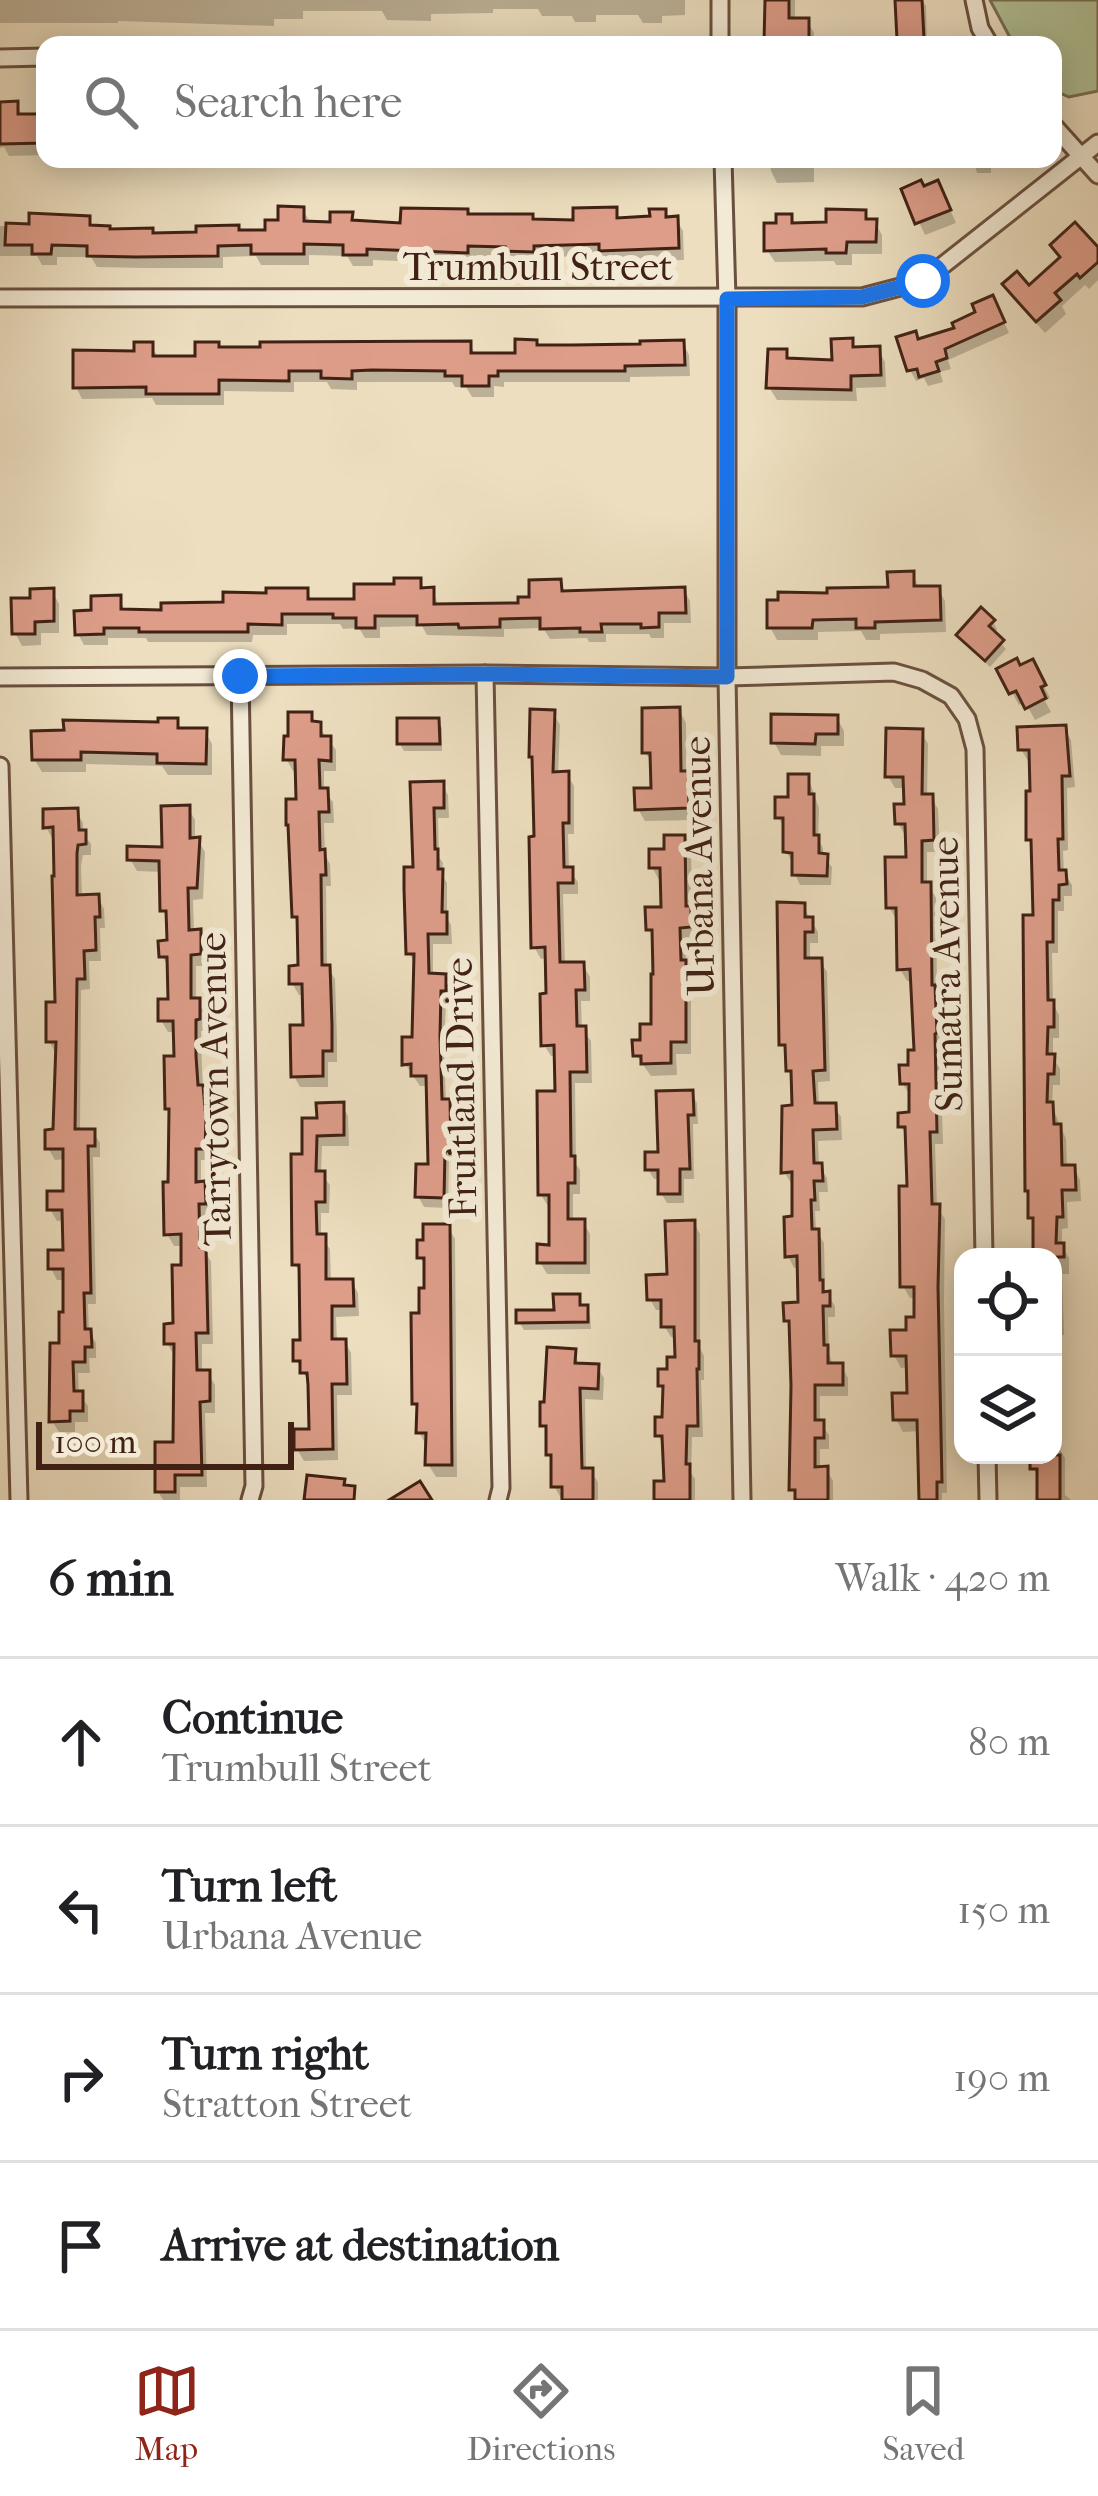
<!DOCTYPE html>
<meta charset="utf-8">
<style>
body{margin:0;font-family:"IM FELL French Canon",serif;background:#f2f2f2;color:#202124}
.controls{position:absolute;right:36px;bottom:36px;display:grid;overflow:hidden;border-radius:24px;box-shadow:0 6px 30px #0003}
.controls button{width:108px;height:108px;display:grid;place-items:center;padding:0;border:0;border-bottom:3px solid #e0e0e0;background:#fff;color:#202124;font:60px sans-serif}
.scale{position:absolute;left:36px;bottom:30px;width:258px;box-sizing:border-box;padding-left:12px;border:6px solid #402114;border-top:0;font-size:33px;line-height:42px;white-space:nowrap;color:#402114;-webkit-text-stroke:9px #f3ead5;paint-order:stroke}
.stop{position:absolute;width:36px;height:36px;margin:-27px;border:9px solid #1a73e8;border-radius:50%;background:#fff}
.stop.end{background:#1a73e8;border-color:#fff;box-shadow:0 3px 12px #0008}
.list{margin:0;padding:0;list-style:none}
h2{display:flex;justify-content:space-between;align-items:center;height:156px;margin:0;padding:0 48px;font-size:51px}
h2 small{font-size:39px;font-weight:400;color:#757577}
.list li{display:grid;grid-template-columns:78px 1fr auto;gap:36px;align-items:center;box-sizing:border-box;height:168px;padding:0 48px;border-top:3px solid #e0e0e0}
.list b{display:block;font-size:45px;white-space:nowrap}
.list p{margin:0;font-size:39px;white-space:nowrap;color:#757577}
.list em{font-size:39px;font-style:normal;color:#757577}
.icon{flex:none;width:66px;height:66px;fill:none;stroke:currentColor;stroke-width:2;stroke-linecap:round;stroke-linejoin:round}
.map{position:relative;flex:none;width:1098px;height:1500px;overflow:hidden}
.search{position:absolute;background:#fff;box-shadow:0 6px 30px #0003;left:36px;right:36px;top:36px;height:132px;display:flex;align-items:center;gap:30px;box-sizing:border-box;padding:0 42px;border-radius:24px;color:#757577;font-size:45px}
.sheet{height:828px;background:#fff}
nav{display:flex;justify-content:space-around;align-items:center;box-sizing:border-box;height:168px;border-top:3px solid #e0e0e0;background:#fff;font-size:33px;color:#757577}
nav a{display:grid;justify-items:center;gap:6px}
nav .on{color:#8f2418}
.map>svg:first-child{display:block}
</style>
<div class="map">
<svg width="1098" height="1500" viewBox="0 0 1098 1500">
<rect width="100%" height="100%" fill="#ecdebf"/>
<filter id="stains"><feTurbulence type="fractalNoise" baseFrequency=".00167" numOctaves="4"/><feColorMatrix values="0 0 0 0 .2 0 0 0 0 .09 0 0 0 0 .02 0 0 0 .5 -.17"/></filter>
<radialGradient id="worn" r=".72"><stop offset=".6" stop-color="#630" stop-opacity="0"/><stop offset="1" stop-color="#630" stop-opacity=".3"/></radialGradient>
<!-- green -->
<path fill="#b2c297" stroke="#797256" stroke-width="3" d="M990 0H1098V91L1069 97 1053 90V45H1014Z"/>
<!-- shadow -->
<g fill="#0003">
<path d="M0 0H685V15L662 16V23H643L638 15H596V22H575L572 16H542L538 9H493V13L431 14V21L387 20 382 11H303V19H274V26L118 21V23H0Z"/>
<path d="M768 0H795V21H807L814 33V45H767Z"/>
<path d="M898 0H922L926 6 927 45H903L900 39Z"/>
<path d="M16 104 23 117H45V155L9 156 4 147 0 148V105Z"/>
<path d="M770 159H814V182L777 183 771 171Z"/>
<path d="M973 159H991V173H977Z"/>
<path d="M923 189 944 196 956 223 925 235 904 190Z"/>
<path d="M303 210 310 222 333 225 351 215 356 224 403 226 469 217 576 223 615 210 621 220 653 219 664 212 669 220 676 219 683 231 684 260 609 262 605 256 539 257V263L514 262 512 258 474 257 473 264 373 260V266H353L347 256 309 255V265H261L256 256 223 257V268H144L97 267 91 257H57V265H42L37 256H0V226L32 227 88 219 94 228 154 236 268 233Z"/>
<path d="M864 212 870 222H875L882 235V254H852V265H836L834 261 775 262 767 250 790 217 795 226 829 225Z"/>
<path d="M1098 252V280L1089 289 1085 285 1062 306 1066 314 1045 333 1013 297 1006 285 1029 289Z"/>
<path d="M998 309 1009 333 948 360 951 369 940 372 943 382 928 386 924 378 916 381 910 370 919 342 958 330Z"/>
<path d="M851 341 856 350 878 349 885 362 886 387 856 388 857 401 777 400 769 387 785 352 791 361 835 363Z"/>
<path d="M683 343 689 355 690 376 630 377V382H504V387L494 386V397H472L466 387H455L452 382H357V390L331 389 327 382H294V392L224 391V405H156L152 398 82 399 76 387 151 345 159 359H198L220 350 470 344 476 356H518L538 348Z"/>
<path d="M912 574 920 589H938L945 601 946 632 880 634V640H866L861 631 818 632V640H777L770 627 891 590Z"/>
<path d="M420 581 425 591 433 590 439 607 521 606 560 582 566 594 684 590 690 601 691 623H664V638H651L649 634H606V642H589L587 638 550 639 543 628 504 629V637L427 635 422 626 380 627V638H365L359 628 343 629 340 624H287V635H253L252 642H148L146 638H108V645H84L78 634 94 613 119 598 126 612 164 613 307 591 313 602H357Z"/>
<path d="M52 591 59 604V633H41V645L22 646 15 633 33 601Z"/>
<path d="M993 622 997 629 993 634 1006 649 990 667 964 643 960 635Z"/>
<path d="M1032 663 1050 698 1045 701 1051 712 1035 720 1025 702 1019 705 1000 670 1019 669Z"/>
<path d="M679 710 686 723V773L694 787 695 820 645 821 638 809 654 791 653 765 645 752Z"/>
<path d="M553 713 560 725 558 775 567 774 574 786V834H568L569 870 578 882V894H563L565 965H583L590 977V1001H581L582 1029 591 1041 592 1083H575L576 1164 580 1170V1194H573V1222H583L590 1234V1274H547L540 1262 552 1248V1206H548L541 1195 558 1094V1056H551L544 1045 549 996 548 958 541 959 534 947 537 839Z"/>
<path d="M310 715 336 750V771H324V791L333 802 334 823H324L325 855 330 864 331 886H326L327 966 335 979 337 1038V1062H328V1087H300L294 1076 306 1028 305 995H299L292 983 301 968 300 926 295 916 298 771H293L286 759Z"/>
<path d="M837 718 844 731V746H821V756L781 755 774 742Z"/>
<path d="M176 721 182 731H205L212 744V775H168L162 766 86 764V772H42L34 759Z"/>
<path d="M437 721 442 728V751H404L400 744Z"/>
<path d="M1064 728 1071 740 1075 787 1067 788 1068 850 1063 851 1064 872 1072 885V896H1064V911H1058V953H1052L1053 1004 1059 1015V1038H1053V1057L1060 1069V1085H1053L1052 1106 1066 1139 1067 1168H1074L1080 1180 1081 1201 1067 1202 1068 1228 1062 1229V1246L1069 1258V1274H1062L1064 1335H1054V1427L1057 1433 1058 1446 1065 1458V1495L1071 1500H1040V1480L1033 1468 1032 1455H1053V1257H1036V1225L1031 1217 1035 848 1029 839 1033 794 1032 761H1028L1021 749Z"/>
<path d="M921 732 928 744 927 797H931L938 809 940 852H927V885L936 897 937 994 941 1000 943 1045H940L943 1144H935L937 1207 945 1219 944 1301 947 1493H942V1500H905H922L921 1431 903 1432 896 1419 910 1396 909 1367 901 1368 894 1355 917 1320V1298H910L903 1286 910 1189 908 1138 901 1126 912 1115 910 1096 903 1084 917 1053 914 981H907L900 969 899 919H896L889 907 909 860 908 835H905L898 823 907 806 906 788H895L888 776Z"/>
<path d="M808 777 819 808 818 839 823 848V857L832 867 831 885H800L795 874V862H792L786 851 784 827 778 817Z"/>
<path d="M442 784 448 795 449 818H438L439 857 443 863 442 875 447 883V918L451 925 452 944H433V976L445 977 451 988V1001H446L444 1049 446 1102 454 1112 455 1161H449L448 1208 424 1207 418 1196 431 1167 429 1086H420L405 1064 415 1040V964L409 953 416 870 413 785Z"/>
<path d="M188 808 195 820V841L198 840 205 852 203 899 193 900 194 932H199L206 944V966H196V1001L205 1013V1031H201L202 1070 203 1090 209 1100 211 1133V1160H201V1185L211 1197V1216H204L205 1251 211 1262 213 1344H202V1373H208L215 1385V1413H205L207 1487H180V1500H163L158 1491 176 1445 174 1355 167 1343 176 1326 184 1268V1246H174L167 1234 171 1185 172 1114 168 1108 177 1059 176 1032H168L161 1020 171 1002 169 968 162 956 170 943V922L163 910 162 872 137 871 130 859 165 850Z"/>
<path d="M76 811 83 823V833L91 844V855H83L81 866 82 898 98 897 104 909 105 928H100L101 961H89L90 989 81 990 80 1132H93L100 1143V1157H93L96 1304H88L89 1332 96 1343V1358H89L90 1373H78L79 1394 88 1406V1422H75V1432H59L52 1421 66 1315V1280H57L51 1268 66 1253 65 1220 57 1221 50 1209 66 1194V1159L55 1160 48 1148 56 1132 59 1052H55L49 1041 58 1005 56 838H52L46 827Z"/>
<path d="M684 838 691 850 692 914 696 922 697 939 686 940V967L691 976V1054H676L677 1075 651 1076 636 1055 654 1027 655 939 649 929 664 910 663 880H659L652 867Z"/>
<path d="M803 906 818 932V943H810V961H820L827 972 830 1081 818 1082 819 1106H834L841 1117 842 1140 818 1141 819 1166 827 1178 828 1192H819L820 1211H815L816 1230 824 1243 825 1290 835 1306V1317H828L829 1353 833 1366H841L848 1378V1396H820V1423L829 1435V1449H820V1469H826L833 1481V1500H798L792 1489V1330L787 1320 801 1305 800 1267 794 1268 788 1256 795 1219V1183H791L784 1172 795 1108 794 1079 789 1070V1056L782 1044Z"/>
<path d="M691 1093 697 1103 698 1124H693L694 1179H684V1203H667L661 1193V1179H654L648 1169 661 1155Z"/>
<path d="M342 1105 348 1116 349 1146H322L321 1174 330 1185 329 1213H321V1237L330 1249 331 1282H352L358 1293 359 1316 336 1317 337 1342H345L351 1353 352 1395H337L338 1460 304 1461 297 1449 312 1432 310 1384 296 1360 304 1343 302 1277 295 1264 305 1157 320 1121Z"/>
<path d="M694 1223 700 1234V1348L704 1356V1380H701L703 1437H692L691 1473 695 1479V1500H657L667 1484 664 1446 658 1435 665 1420 666 1393 661 1385 678 1360 677 1337H671L664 1326V1310H656L650 1299 670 1277Z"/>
<path d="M448 1227 455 1239 457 1477H436L428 1464 426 1445 419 1432V1411L415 1403 422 1316 427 1291V1269L420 1257Z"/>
<path d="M578 1297 583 1308H586L590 1315 591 1329 524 1330 519 1322 557 1312Z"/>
<path d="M574 1352 580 1366 597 1367 604 1378 603 1400 585 1399 586 1471H591L598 1482V1500L561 1498 554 1486V1463L549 1454V1435L543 1425Z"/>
</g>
<!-- building -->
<g fill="#dd9d89" stroke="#402114" stroke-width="3">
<path d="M765 0H789V18H809V44L764 43Z"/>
<path d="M895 0H922L924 39 897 40Z"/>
<path d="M18 101V114H45V143L0 144V102Z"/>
<path d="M921 180 924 186 938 180 951 210 915 224 901 189Z"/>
<path d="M278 206 304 207V221L330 222V212H353L352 220 400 223 401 208 468 209V214H533V219L573 220V208L617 207V218L650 216 649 209H666V217L678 216 679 248 599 251V244L534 246V252L504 251 505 247 468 246V253L367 249V255H343V245L304 244V254H251V245L218 246V256L136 257 87 256V246L52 245 51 254H32V245H5L6 223 29 224V213L90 216V225L110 226V229L153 228V233L196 232V226L239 225V230H265V220H278Z"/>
<path d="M826 209 866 210V219H877L876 242H847L846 253H826V249L764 251V223H776V214H792V223L826 222Z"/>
<path d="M1075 222 1098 247V262L1080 278 1077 274 1055 293 1061 300 1036 322 1002 284 1017 271 1029 285 1060 257 1050 245Z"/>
<path d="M993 295 1005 322 945 349 947 358 936 362 939 371 919 377 917 369 907 371 896 337 916 331 918 339 954 328 952 323 975 312 972 304Z"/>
<path d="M853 338V347L880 346 881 375 851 376V390L766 388 768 349H787V358L832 360 831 339Z"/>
<path d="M515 339 537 340V345H572L640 344V341L684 340 685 365 625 366V371H498V376H489V386H462V376H445V371L372 370 352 371V379L321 378V371H289V381L219 380V394H146V387L73 388V350L134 351V342H153V356H195V342H219V347H260V342L471 341V353H515Z"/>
<path d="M914 571V586H940L941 620 875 622V628H856V619L813 620 812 628H767V600H778V592L827 593V588L888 587 887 572Z"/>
<path d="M394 578H421V588L434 587V604L518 603V597H529V580L561 579 562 591 685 587 686 613H659V627L641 628V624H601L602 632H580V628L540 629V618L500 619V627L459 628 458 624 417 625V616H375V628H356V618H333V614H282V625L248 624V632H139V628H104V634L75 635 74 611 91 610V596L121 595V609L161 610V603L223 602V592L266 593V588H308V599H354V584H394Z"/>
<path d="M54 588V621L35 622V634H12L11 598H30V589Z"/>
<path d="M981 607 995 620 989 626 1004 640 985 661 956 635Z"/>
<path d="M1017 658 1020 665 1033 659 1046 685 1041 687 1046 698 1025 709 1016 691 1009 694 996 669Z"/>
<path d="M680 707 681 771H688L689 808 635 810 634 788H651L650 753H642V708Z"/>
<path d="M530 709 555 710 553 772 569 771V823H563L564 867H573V883H558L560 962H584L585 990H576L577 1026H586L587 1072H570L571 1156H575V1183H568V1219H585V1263H537V1244L549 1245V1195H538L537 1091H555L554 1045 541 1046 540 994 546 993 545 947 531 948 529 837 534 836 532 757H529Z"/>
<path d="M288 712H312V721L321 722V736H331V761L319 760 320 788H328L329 812H319L320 850 325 849 326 875H321L322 965H330L332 1025V1051H323V1076L291 1077 290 1025H303L302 984H289V966L298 965 297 917H292L288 825H286V799H296L295 760H283L284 736H288Z"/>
<path d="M771 714 838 715V734H816L815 744 771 743Z"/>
<path d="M158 718H178V728H207L206 764 157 763V754L81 752V760H32L31 731 64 730 63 720 158 722Z"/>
<path d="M397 718H439L440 744H397Z"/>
<path d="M1066 725 1070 776H1062L1063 839H1058L1059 870H1066L1067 884 1059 885V900H1053V942H1047L1048 1000H1054V1027H1048L1047 1054H1055L1054 1074H1048L1047 1102H1053L1054 1124H1061L1062 1165H1075L1076 1190H1062L1063 1217H1057L1056 1243H1064V1257H1033V1218H1028V1191H1025L1023 915H1033L1031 840H1026V791H1030L1029 750H1018L1017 727Z"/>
<path d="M886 728 923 729 922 794H933L934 840 922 841V882H931L932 985H935L937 1033 935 1034 937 1132H930L932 1204H940L938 1287 942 1482H937V1500H919L917 1420H893L892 1393H907L906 1356H891L890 1330H906V1317H914V1287H900L899 1186H907L905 1127H898V1113L909 1112V1084H900L899 1065H908V1050H914L910 969 897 970 896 908H886L885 857H906L905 824H895L894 804H904L903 777H885Z"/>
<path d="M788 774H809V794H814V835H819V853L828 854 827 876 792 875V853L783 852V818H775V797H788Z"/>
<path d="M444 781V808H434L435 849H438V869H443L442 912H447V934H428L429 973 446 974V991H441L440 1036 442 1099H450L451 1151H445L444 1198 415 1197 416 1164H428L426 1076H411V1064L402 1065V1037H412L414 954H406L404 889V867H413L410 782Z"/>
<path d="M190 805V838L200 837 197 888H188L189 930 201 929V954L191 955V998H200V1019L196 1020V1056L198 1085H203L206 1119 205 1149H196V1182L205 1181 206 1204H199L200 1247H206L208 1333H196L197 1370H210V1401L200 1402 202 1475H175V1492H155V1442H173L174 1344H164V1324L173 1323 172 1265H181V1234L164 1235 163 1182H168L169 1109H165L164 1056H174L173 1021H158V999H168L167 957H159L158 941 167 940 166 911H160L159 861 127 860V846L162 847 161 806Z"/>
<path d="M78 808 79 830H86V844L78 845 77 853V895L99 894 100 917H95L96 950 84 951 85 979H77L75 1129H95V1146H88L91 1293H84L85 1329H91L92 1347H85V1362H73L74 1391H83V1411H70V1421L49 1422 50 1343H59V1312H63V1269H48V1250H63L62 1210H47V1191H63V1149H45V1130L53 1129 56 1042H46V1002H55L52 876H54L53 827 43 828V809Z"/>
<path d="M664 835H685L686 906H691V927L680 928 681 960H686V1042H671V1063L641 1064V1056H633L632 1040H640V1024H651V974H653L652 930H646L645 907H661L660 868H649V849H664Z"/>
<path d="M777 902 805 903V917H813V932H805V958H822L825 1070 813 1071 815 1103H836L837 1129 813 1130 814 1163H822L823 1181H814L815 1200H811L812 1229H819L820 1280H823V1292L830 1291V1306H823L824 1345H828V1363H843V1385H815V1420H824V1438H815V1467L828 1466V1500H795V1490H789L791 1386 789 1321H784L783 1303 798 1302 797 1256 785 1257 784 1217 792 1216V1172L781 1173 782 1106 792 1105 791 1071H786L785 1045H779Z"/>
<path d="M693 1090 694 1115H688L690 1169H680V1194H658V1170H645V1152H658L656 1091Z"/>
<path d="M344 1102V1135L317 1136 316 1171H325V1202H316L317 1234H326V1279H353L354 1306H332V1339H346L347 1384H332L333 1449 294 1450V1429H309L308 1385 307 1373H300V1361H293V1340H300L299 1265H292L291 1154H302V1118H317L316 1103Z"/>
<path d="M695 1220V1341H699V1369H697L698 1426H687L686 1464H690V1500H654V1481H664L662 1436H655V1417H662L663 1386H658V1369H667V1357H675L674 1327H661V1300H647L646 1275 667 1274 665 1221Z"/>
<path d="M423 1224H450L452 1465H425L426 1433H416L417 1404H412L411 1313H419V1288H424V1258H417V1240H423Z"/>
<path d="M553 1294H580V1305H588V1322L516 1323V1310H554Z"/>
<path d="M547 1347 576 1349 575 1363 599 1364 598 1389 580 1388 582 1468H593V1500H562V1487H551V1455H546V1426H540V1402H544Z"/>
<path d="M1030 1455H1060V1500H1037V1469H1030Z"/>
<path d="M307 1475 345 1479 344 1485 355 1486 354 1500H304Z"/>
<path d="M420 1481 432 1500H389Z"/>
</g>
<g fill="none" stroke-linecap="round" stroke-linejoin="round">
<!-- minor casing -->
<g stroke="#6b503f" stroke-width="21">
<g id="minor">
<path d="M720 0V45"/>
<path d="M974 0 980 28 990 45"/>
<path d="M0 58 45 57"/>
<path d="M1053 125 1098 175"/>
<path d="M723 159 727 299V677L742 1500"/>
<path d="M0 298 862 297 923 281 1098 143"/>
<path d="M485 674 501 1488 498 1500"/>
<path d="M240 676 254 1486 250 1500"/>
<path d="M0 677 485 674 727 677 894 672 922 680 951 696 967 719 975 749 984 1257"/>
<path d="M0 766 19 1500"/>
<path d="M987 1455 988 1500"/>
</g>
</g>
<!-- minor -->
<use href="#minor" stroke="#f3ead5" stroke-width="15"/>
</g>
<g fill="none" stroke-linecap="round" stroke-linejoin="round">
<!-- route -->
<path stroke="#1a73e8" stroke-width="15" d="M240 676 485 674 727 677V299L862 297 923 281"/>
</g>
<g text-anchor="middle" stroke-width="12" stroke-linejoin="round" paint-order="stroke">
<!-- street labels -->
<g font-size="39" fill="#402114" stroke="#f3ead5">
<text x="538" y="280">Trumbull Street</text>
<text transform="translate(698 866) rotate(-91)" y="14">Urbana Avenue</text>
<text transform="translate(946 974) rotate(-91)" y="14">Sumatra Avenue</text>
<text transform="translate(460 1088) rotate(-91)" y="14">Fruitland Drive</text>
<text transform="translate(214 1089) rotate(-91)" y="14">Tarrytown Avenue</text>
</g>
</g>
<rect width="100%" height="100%" filter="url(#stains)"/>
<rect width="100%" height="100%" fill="url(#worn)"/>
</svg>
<div class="controls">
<button><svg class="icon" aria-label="locate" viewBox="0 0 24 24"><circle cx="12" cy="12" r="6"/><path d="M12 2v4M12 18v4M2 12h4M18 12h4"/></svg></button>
<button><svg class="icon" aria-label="layers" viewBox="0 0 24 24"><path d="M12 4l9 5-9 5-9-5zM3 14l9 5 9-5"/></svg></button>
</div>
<div class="scale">100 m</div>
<div class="stop" style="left:923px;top:281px"></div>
<div class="stop end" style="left:240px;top:676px"></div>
<div class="search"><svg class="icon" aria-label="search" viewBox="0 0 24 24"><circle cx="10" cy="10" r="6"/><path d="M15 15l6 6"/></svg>Search here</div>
</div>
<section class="sheet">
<h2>6 min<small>Walk · 420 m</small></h2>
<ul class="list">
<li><svg class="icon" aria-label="ahead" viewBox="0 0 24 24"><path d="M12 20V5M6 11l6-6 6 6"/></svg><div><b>Continue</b><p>Trumbull Street</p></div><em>80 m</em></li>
<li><svg class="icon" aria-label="left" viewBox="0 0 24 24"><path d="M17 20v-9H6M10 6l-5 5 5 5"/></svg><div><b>Turn left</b><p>Urbana Avenue</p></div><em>150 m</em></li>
<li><svg class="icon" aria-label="right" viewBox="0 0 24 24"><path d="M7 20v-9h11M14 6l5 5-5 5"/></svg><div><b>Turn right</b><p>Stratton Street</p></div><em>190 m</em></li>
<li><svg class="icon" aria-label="arrive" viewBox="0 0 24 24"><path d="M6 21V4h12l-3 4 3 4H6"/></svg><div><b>Arrive at destination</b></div></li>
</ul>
</section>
<nav>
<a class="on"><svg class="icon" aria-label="map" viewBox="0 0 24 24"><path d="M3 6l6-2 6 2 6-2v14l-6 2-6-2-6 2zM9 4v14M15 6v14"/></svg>Map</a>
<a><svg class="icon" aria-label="directions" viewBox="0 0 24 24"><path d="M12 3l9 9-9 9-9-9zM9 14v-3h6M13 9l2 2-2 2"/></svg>Directions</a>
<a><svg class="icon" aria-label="saved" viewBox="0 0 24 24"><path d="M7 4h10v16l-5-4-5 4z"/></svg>Saved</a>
</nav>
